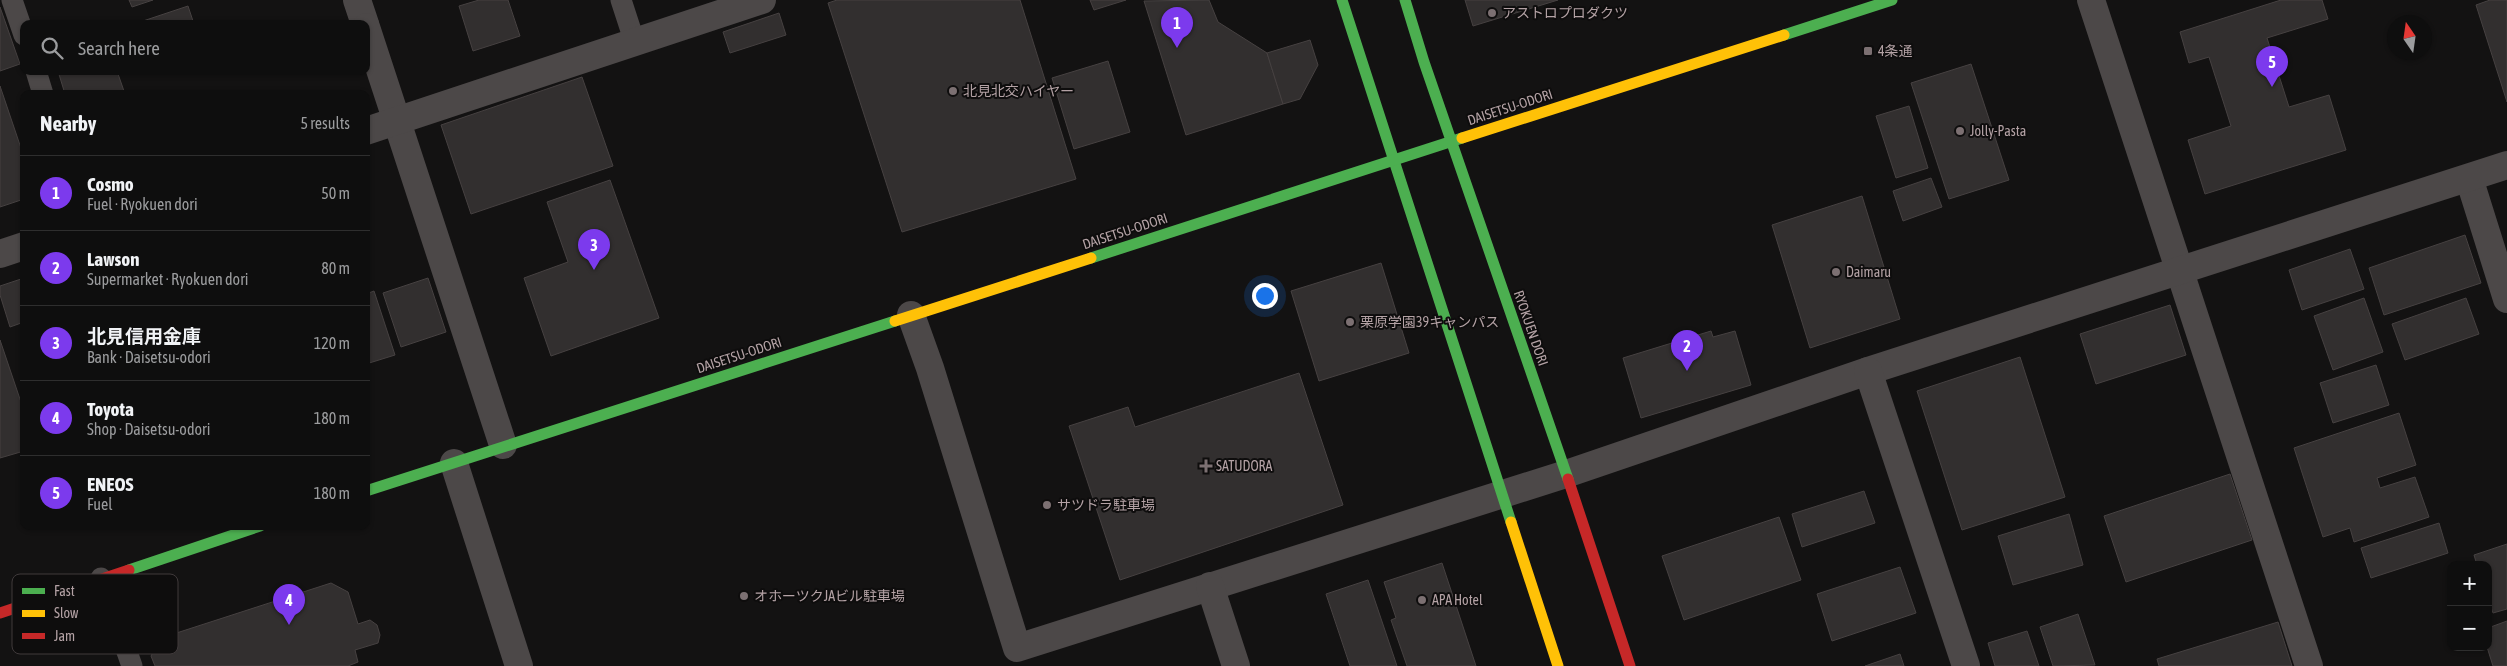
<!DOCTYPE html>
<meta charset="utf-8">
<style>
body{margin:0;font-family:"Asap Condensed","Noto Sans JP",sans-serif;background:#1c1c1c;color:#f1f3f6}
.controls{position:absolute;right:15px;bottom:15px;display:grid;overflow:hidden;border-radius:10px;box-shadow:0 1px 4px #0004}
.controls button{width:45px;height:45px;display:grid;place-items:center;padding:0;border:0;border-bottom:1px solid #2e2e2e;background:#0e0e0e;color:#f1f3f6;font:25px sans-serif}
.compass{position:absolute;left:2387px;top:15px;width:45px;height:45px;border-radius:50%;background:#0e0e0e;box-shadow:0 1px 4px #0004;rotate:347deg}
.you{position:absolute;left:1264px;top:295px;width:18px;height:18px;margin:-12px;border:4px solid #fff;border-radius:50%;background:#1a73e8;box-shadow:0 0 0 8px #1a73e833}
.badge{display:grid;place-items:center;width:32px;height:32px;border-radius:50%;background:#7c3aed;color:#fff;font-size:16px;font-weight:700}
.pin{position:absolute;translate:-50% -41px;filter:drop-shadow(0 1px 2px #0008)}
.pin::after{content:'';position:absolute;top:26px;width:18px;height:15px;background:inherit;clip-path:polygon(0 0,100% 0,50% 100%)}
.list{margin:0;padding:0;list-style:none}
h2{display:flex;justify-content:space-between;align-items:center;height:65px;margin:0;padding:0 20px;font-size:21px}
h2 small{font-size:16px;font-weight:400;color:#9b9c9e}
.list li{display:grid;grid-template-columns:32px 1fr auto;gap:15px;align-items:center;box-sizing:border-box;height:75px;padding:0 20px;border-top:1px solid #2e2e2e}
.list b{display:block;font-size:19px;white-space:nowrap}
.list p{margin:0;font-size:16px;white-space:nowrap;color:#9b9c9e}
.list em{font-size:16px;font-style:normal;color:#9b9c9e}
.icon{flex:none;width:28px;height:28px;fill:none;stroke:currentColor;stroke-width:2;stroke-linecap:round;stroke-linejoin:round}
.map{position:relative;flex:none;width:2507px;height:666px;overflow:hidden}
.search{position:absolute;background:#0e0e0e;box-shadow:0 1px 4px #0004;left:20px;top:20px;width:350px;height:55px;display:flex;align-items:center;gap:12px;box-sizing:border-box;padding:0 18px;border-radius:10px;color:#9b9c9e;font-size:19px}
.panel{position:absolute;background:#0e0e0e;box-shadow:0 1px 4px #0004;left:20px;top:90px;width:350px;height:440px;border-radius:10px}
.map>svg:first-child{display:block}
</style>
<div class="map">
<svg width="2507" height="666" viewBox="0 0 2507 666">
<rect width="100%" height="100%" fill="#131212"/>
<!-- building -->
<g fill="#322f2f" stroke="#464141">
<path d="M129 0H153L132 7Z"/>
<path d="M479 0H508L520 36 473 51 459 6Z"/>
<path d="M837 0H1020L1076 179 902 232 828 3Z"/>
<path d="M1090 0H1126L1094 10Z"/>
<path d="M1209 0 1218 22 1267 53 1283 104 1186 135 1144 1Z"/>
<path d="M1465 0H1558L1473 26Z"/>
<path d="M2281 0H2322L2328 19 2267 38 2289 107 2329 95 2346 150 2205 194 2188 140 2231 126 2209 57 2189 63 2180 32Z"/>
<path d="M2490 0H2507V102L2476 5Z"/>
<path d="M188 6 194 24H134Z"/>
<path d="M0 7 20 64 0 71Z"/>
<path d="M779 13 786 35 730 53 723 32Z"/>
<path d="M1310 40 1318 65 1300 99 1283 104 1267 53Z"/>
<path d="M1108 61 1130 132 1074 149 1052 78Z"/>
<path d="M1971 64 2009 180 1949 199 1911 83Z"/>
<path d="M58 71H117L125 94H65Z"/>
<path d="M582 77 613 166 471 214 441 125Z"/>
<path d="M0 86 24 157V199L0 207Z"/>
<path d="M1909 106 1928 168 1896 178 1876 116Z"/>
<path d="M1931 178 1942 207 1903 221 1893 191Z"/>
<path d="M610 180 659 318 551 356 524 278 568 262 547 202Z"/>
<path d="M1862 196 1900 319 1810 348 1772 225Z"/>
<path d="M2465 235 2481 283 2384 315 2369 268Z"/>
<path d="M2350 249 2364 289 2302 310 2289 270Z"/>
<path d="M1381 263 1409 353 1319 381 1291 291Z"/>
<path d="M428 278 446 332 401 347 383 293Z"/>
<path d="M21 279 24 289V322L10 327 0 295V286Z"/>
<path d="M374 291 395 355 366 364V294Z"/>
<path d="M2364 298 2383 352 2333 370 2314 316Z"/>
<path d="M2466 298 2479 334 2405 360 2392 324Z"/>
<path d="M2170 305 2186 355 2096 384 2080 334Z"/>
<path d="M1711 331 1713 337 1735 331 1751 385 1641 418 1623 358Z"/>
<path d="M0 340 24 411V451L0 458Z"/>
<path d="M2020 357 2065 497 1962 530 1917 391Z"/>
<path d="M2376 365 2389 405 2333 423 2320 383Z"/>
<path d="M1299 373 1343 505 1120 580 1069 426 1128 407 1135 427Z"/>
<path d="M2399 413 2416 465 2377 478 2380 488 2415 477 2429 517 2354 542 2350 528 2323 537 2294 448Z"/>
<path d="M2230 474 2252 540 2126 582 2104 516Z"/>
<path d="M1864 491 1875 523 1802 547 1792 514Z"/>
<path d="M2069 514 2083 565 2013 585 1998 536Z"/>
<path d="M1779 517 1801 580 1684 620 1662 556Z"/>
<path d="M2439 523 2448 553 2371 578 2361 548Z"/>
<path d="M2507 544V609L2493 613 2488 598V565H2477L2474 555Z"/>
<path d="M1442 563 1476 666H1407L1391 620 1396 618 1384 582Z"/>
<path d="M1900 567 1916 613 1832 641 1817 594Z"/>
<path d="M1368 580 1397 666H1350L1326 594Z"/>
<path d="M331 583 348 592 358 624 370 620 377 625 380 635 378 643 355 650 358 662 348 666H155L151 656 161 638Z"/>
<path d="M2078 614 2095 665 2053 666 2040 627Z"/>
<path d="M2507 621V666H2493L2487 647 2488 628Z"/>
<path d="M2278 622 2292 666H2159L2157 659Z"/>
<path d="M2027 631 2039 666H1995L1988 643Z"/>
<path d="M1900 654 1904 666H1865Z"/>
</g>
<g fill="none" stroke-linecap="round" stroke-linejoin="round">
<!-- lane -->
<g stroke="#4c4848" stroke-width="21">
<path d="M12 0 24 35"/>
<path d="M621 0 635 43"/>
<path d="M36 71 43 94"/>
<path d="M101 578 132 666"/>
</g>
<!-- street -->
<g stroke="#4c4848" stroke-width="28">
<path d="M357 0 365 24"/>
<path d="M2091 0 2309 666"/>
<path d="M366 27 503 445"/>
<path d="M366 131 762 0"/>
<path d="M2469 178 2507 299"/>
<path d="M0 254 24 246"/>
<path d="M911 315 930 368 1017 648 1566 474 1868 371 2507 165"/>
<path d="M1868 371 1966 666"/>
<path d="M454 463 519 666"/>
<path d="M1210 586 1236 666"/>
</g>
<!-- fast -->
<g stroke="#4caf50" stroke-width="11">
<path d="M1342 0 1511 522"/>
<path d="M1405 0 1424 62 1568 479"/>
<path d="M1784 35 1892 0"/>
<path d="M1091 258 1462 138"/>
<path d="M366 491 895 321"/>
<path d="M129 570 260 526"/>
</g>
<!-- slow -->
<g stroke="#ffc107" stroke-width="11">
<path d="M1462 138 1784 35"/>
<path d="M895 321 1091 258"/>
<path d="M1511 522 1558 666"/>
</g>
<!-- jam -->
<g stroke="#c62828" stroke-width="11">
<path d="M1568 479 1630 666"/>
<path d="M0 613 129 570"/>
</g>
</g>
<!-- markers -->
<g fill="#7c7072" stroke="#0e0d0d" stroke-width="2">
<circle cx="1492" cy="13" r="5"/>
<rect x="1863" y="46" width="10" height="10" rx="2.5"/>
<circle cx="953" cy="91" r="5"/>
<circle cx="1960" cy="131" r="5"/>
<circle cx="1836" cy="272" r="5"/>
<circle cx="1350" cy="322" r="5"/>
<path d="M1203.5 458.5h5v5h5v5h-5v5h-5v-5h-5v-5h5z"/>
<circle cx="1047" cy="505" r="5"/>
<circle cx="744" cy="596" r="5"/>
<circle cx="1422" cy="600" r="5"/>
</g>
<g text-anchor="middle" stroke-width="4" stroke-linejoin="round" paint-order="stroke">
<!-- poi labels -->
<g font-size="14" fill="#b4a2a5" stroke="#0e0d0d" text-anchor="start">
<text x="1502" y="18">アストロプロダクツ</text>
<text x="1878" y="56">4条通</text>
<text x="963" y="96">北見北交ハイヤー</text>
<text x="1970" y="136">Jolly-Pasta</text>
<text x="1846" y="277">Daimaru</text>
<text x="1360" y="327">栗原学園39キャンパス</text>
<text x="1216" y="471">SATUDORA</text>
<text x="1057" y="510">サツドラ駐車場</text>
<text x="754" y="601">オホーツクJAビル駐車場</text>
<text x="1432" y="605">APA Hotel</text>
</g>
<!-- street labels -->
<g font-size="14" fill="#b4a2a5" stroke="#0e0d0d">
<text transform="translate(1510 107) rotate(-18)" y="5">DAISETSU-ODORI</text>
<text transform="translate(1125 231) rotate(-18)" y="5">DAISETSU-ODORI</text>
<text transform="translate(1531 328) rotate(71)" y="5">RYOKUEN DORI</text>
<text transform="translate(739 355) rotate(-18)" y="5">DAISETSU-ODORI</text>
</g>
</g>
<!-- legend -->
<rect x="12" y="574" width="166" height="80" rx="8" fill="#0e0d0d" stroke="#403a3b" stroke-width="1"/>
<rect x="22" y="588" width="23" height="6" fill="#4caf50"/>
<rect x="22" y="610" width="23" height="7" fill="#ffc107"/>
<rect x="22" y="633" width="23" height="6" fill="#c62828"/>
<g font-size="14" fill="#b4a2a5">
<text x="54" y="596">Fast</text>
<text x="54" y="618">Slow</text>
<text x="54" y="641">Jam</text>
</g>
</svg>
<div class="controls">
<button>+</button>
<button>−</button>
</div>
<svg class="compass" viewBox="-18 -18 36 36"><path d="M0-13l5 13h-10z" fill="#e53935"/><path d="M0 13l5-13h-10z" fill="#9b9c9e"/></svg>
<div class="you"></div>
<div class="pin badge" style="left:1177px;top:48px">1</div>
<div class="pin badge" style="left:1687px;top:371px">2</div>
<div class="pin badge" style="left:594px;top:270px">3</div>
<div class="pin badge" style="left:289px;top:625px">4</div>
<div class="pin badge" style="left:2272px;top:87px">5</div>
<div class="search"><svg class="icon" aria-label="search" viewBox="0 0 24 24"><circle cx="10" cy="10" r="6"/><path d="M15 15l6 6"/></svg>Search here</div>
<section class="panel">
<h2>Nearby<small>5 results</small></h2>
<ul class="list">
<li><span class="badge">1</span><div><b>Cosmo</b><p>Fuel · Ryokuen dori</p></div><em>50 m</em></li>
<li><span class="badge">2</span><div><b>Lawson</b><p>Supermarket · Ryokuen dori</p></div><em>80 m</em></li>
<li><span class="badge">3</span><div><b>北見信用金庫</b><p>Bank · Daisetsu-odori</p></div><em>120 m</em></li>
<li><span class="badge">4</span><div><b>Toyota</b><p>Shop · Daisetsu-odori</p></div><em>180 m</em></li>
<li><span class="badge">5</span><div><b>ENEOS</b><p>Fuel</p></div><em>180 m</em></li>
</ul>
</section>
</div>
